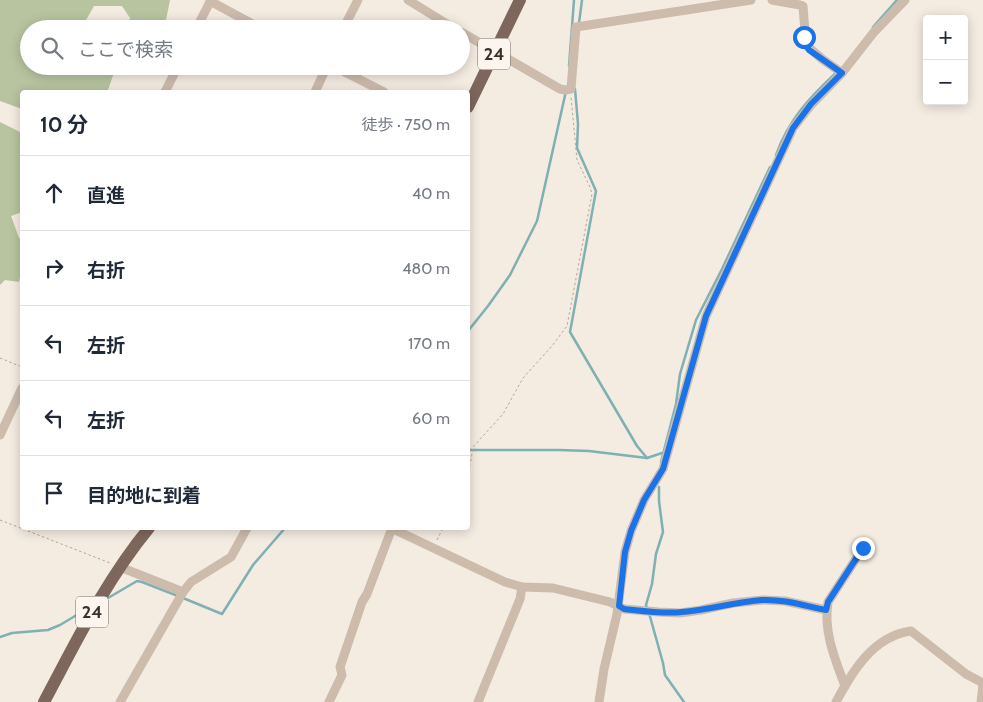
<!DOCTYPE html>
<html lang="ja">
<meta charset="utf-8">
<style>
body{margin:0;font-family:Cabin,"Noto Sans JP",sans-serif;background:#f6f6f7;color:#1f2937}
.controls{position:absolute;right:15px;top:15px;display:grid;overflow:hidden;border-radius:5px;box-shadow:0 2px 12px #0003}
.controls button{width:45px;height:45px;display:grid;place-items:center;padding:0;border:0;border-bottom:1px solid #e0e1e3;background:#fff;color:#1f2937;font:25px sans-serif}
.stop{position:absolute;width:15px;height:15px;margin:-11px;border:4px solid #1a73e8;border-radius:50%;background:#fff}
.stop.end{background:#1a73e8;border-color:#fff;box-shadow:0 1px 5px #0008}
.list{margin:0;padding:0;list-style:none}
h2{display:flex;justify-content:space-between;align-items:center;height:65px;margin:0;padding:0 20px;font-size:21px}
h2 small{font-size:16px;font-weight:400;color:#747a83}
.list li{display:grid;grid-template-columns:32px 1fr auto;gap:15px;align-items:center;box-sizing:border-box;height:75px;padding:0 20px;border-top:1px solid #e0e1e3}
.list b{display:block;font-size:19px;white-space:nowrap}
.list em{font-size:16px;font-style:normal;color:#747a83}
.icon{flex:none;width:28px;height:28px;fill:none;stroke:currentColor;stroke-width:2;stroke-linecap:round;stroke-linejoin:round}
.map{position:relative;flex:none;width:983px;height:702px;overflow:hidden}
.search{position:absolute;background:#fff;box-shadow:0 2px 12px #0003;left:20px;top:20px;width:450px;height:55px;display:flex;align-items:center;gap:12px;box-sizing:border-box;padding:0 18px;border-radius:28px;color:#747a83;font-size:19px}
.panel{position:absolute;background:#fff;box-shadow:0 2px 12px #0003;left:20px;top:90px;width:450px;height:440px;border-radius:5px}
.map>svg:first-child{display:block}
</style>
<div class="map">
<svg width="983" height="702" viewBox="0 0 983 702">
<rect width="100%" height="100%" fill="#f4ebe1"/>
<!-- green -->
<g fill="#b8c4a0">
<path d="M0 0H170L166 20 160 29H127L130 18 122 6H94L81 29H29V66L116 67 108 90 106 92H22V109L0 101Z"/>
<path d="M0 122 22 133V212L11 216 19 238 22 240V268L19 282 5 280 0 285Z"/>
</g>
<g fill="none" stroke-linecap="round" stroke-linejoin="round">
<!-- stream -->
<g stroke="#7fb0b2" stroke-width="2.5">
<path d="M579 23 582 0"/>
<path d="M873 27 897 0"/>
<path d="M569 66 574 0"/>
<path d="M575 89 578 124 577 148 596 191 570 332 637 446 647 458"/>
<path d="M776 155C789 119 810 97 837 72"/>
<path d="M468 331 488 306 510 275 537 221 566 91"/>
<path d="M468 450H559L589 451 647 458 662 453"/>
<path d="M661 462 676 404 680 374 696 320 722 269 770 167"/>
<path d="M108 598 137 581 142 582 178 596"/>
<path d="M183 598 222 614 253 565 285 528"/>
<path d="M647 608 646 605 652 584 656 554 663 532 659 501V487"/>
<path d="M649 613 663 663 665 675 684 702"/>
<path d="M0 637 12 633 48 630 60 625 80 613"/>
</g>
<!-- path -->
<g stroke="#b9a596" stroke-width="1" stroke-dasharray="2.5 2.5" stroke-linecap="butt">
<path d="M0 358 22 367"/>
<path d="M468 471 471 460 473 447 503 414 523 378 552 346 567 326 592 194 590 187 577 160 571 97"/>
<path d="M0 520 110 563"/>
<path d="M437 540 443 528"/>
</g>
<!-- street -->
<g stroke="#cdbbac" stroke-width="9">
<path d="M408 0 455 29"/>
<path d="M772 0 800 5 803 6 806 45 822 59 842 73"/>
<path d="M210 1 262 29"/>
<path d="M196 29 211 0"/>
<path d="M343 29 358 0"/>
<path d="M461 32 560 89 565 90 571 89 576 27 751 0"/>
<path d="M333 66 384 92"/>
<path d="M165 92 178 66"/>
<path d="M315 92 327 66"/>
<path d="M0 435 22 388"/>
<path d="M391 528 505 582 522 587 553 588 610 602 624 609 659 612 680 613 701 610 733 603 763 600 785 601 826 610"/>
<path d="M120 567 183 592"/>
<path d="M845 686C835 659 823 631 828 602L863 548"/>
<path d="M120 702 183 592 191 582 231 557 247 528"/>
<path d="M329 702 342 675 340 667 362 602 367 594 392 528"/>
<path d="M478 702 520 599 522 587"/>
<path d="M599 702 604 669 617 614 625 552 631 531 644 500 663 469 706 316 793 128 811 105 842 73 874 32 905 0"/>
<path d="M836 702C852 672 873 636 911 631L966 674 983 683"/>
<path d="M981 702 983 685"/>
</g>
<!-- primary -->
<g stroke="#7d675c" stroke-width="12">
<path d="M468 107 520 0"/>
<path d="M44 702C76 642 106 580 149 528"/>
</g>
</g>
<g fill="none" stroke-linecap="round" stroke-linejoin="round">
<!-- route -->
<path stroke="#1a73e8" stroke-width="6" d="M804 37 806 45 809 50 842 73 811 104 793 128 706 316 663 469 644 500 631 531 625 552 619 606 624 609C643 611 663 614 682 612 709 610 735 602 762 600 784 599 805 606 826 610L828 602 863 548"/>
</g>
<g text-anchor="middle" stroke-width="4.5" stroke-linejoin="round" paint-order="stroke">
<!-- shield labels -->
<g fill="#fbf5ee" stroke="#756b66" stroke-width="1">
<rect x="478" y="38.5" width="32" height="31" rx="4"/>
<rect x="76" y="596.5" width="32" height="31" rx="4"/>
</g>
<g font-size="18" font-weight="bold" fill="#3b302b">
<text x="494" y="60">24</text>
<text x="92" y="618">24</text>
</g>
</g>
</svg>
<div class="controls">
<button>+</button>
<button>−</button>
</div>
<div class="stop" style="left:804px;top:37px"></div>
<div class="stop end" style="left:863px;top:548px"></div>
<div class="search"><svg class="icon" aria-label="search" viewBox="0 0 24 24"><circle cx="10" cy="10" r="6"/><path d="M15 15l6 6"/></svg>ここで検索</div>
<section class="panel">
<h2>10 分<small>徒歩 · 750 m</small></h2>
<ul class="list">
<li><svg class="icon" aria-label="ahead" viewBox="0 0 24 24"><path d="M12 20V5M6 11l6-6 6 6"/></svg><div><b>直進</b></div><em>40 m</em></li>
<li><svg class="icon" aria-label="right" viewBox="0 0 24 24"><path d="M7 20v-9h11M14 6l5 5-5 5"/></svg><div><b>右折</b></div><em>480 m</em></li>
<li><svg class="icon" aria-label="left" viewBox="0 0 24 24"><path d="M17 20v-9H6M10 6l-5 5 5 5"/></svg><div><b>左折</b></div><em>170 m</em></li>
<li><svg class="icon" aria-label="left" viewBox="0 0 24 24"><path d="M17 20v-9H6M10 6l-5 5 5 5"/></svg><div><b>左折</b></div><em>60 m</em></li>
<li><svg class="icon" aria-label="arrive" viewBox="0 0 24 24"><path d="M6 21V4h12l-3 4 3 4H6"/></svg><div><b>目的地に到着</b></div></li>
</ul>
</section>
</div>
